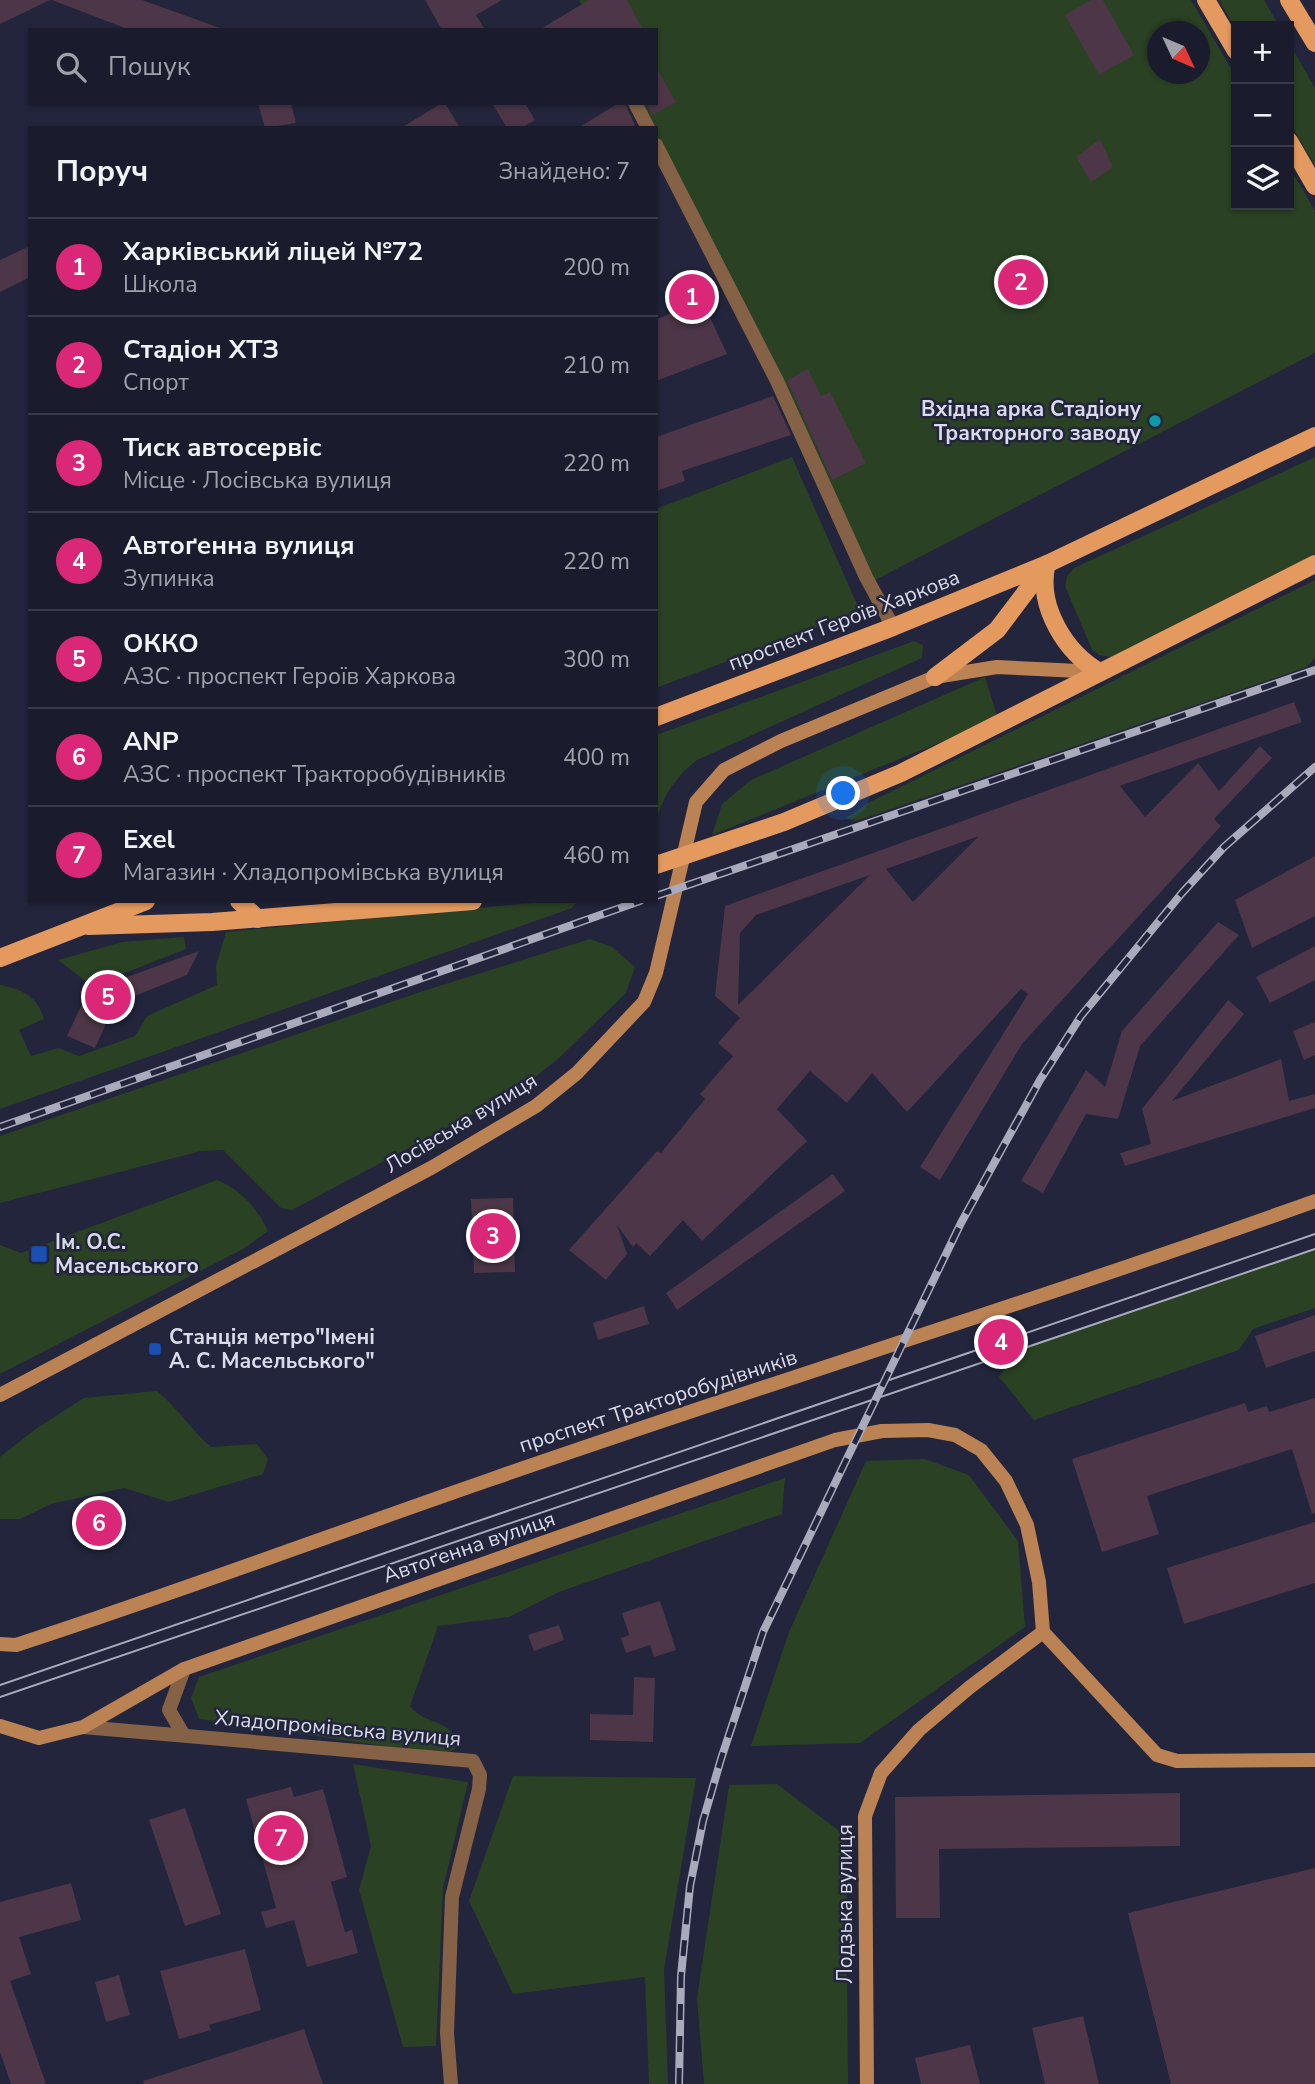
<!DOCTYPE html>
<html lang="uk">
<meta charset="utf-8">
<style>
body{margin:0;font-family:"Nunito Sans",sans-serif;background:#272939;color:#f1f3f6}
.controls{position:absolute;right:21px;top:21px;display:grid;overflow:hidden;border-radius:0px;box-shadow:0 2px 5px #0004}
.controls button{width:63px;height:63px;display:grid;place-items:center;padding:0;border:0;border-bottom:2px solid #383a49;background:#1a1c2d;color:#f1f3f6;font:35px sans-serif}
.compass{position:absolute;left:1147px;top:21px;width:63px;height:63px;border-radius:50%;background:#1a1c2d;box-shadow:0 2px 5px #0004;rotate:134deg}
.you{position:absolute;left:844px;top:794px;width:24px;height:24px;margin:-18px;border:5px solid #fff;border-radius:50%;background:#1a73e8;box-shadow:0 0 0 10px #1a73e833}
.badge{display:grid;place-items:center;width:46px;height:46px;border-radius:50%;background:#db2777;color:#fff;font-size:23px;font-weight:700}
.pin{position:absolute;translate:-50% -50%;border:4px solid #fff;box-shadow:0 2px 7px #0006}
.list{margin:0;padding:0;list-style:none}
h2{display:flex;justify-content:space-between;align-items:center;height:91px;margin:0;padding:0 28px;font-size:30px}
h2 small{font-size:23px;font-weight:400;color:#9fa1aa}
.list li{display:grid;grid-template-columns:46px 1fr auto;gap:21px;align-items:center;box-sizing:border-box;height:98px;padding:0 28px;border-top:2px solid #383a49}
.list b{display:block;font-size:26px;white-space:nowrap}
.list p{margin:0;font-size:23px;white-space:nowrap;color:#9fa1aa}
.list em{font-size:23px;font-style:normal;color:#9fa1aa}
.icon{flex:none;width:38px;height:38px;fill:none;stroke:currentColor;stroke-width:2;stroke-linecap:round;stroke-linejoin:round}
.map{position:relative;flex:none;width:1315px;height:2084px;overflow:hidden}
.search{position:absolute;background:#1a1c2d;box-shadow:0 2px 5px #0004;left:28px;top:28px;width:630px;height:77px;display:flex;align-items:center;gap:18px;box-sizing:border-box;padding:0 24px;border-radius:0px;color:#9fa1aa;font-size:26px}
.panel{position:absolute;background:#1a1c2d;box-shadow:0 2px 5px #0004;left:28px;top:126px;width:630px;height:777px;border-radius:0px}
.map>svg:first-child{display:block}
</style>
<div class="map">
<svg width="1315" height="2084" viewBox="0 0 1315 2084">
<rect width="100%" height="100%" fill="#22253c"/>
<!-- green -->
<g fill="#2a4124" fill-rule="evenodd">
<path d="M579 0H1191L1236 77V205H1289V166L1315 211V353L873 581 656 137V128H652L640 103H656V30H596ZM1158 32H1200V74H1158Z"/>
<path d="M1219 0H1264L1279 26H1236V30Z"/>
<path d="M1289 43 1315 88V166L1289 121Z"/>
<path d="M792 457 860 611 656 688V509Z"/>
<path d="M1315 457V554L1111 657 1099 655 1092 650 1065 586 1067 576 1074 568Z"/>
<path d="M1315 580V658L1307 667 856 821 846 818 868 803Z"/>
<path d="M914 641 923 645 922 658 697 760C675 778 662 796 656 824V735Z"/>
<path d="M985 677 998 719 712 835 722 804 751 780Z"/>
<path d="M553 901 576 903 572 908 0 1109V985C22 989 38 997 44 1019L19 1030 31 1056 58 1048 79 1056 135 1036 147 1016 217 985 216 966 226 932Z"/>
<path d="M184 937 186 949 92 986 58 960 122 942Z"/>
<path d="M590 939 612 947 635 967 626 993 559 1058 520 1089 292 1210 281 1208 223 1150 201 1151 0 1203V1136L423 991Z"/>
<path d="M217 1180C240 1189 258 1209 268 1231L243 1249 0 1374V1245L21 1253Z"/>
<path d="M1315 1249V1308L1253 1329 1239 1350 1034 1420 999 1377 1019 1349Z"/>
<path d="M157 1391C178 1408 191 1430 211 1447L257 1444 268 1459 263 1474 169 1502 124 1488 51 1504 20 1519H0V1457L37 1428 84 1398Z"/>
<path d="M925 1459 969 1475 1018 1541 1025 1627 860 1743 751 1746 789 1632 866 1461Z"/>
<path d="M785 1478 782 1514 559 1592 509 1617 438 1626 410 1706C424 1724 441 1717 457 1738L455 1749 444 1755 199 1719 191 1698 199 1677Z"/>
<path d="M353 1764 468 1782 443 1889 436 2046 403 2047 359 1890 371 1846Z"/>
<path d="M513 1776 696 1778 664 1969 668 2084H649L645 1977 513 1994 469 1901Z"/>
<path d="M777 1784 846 1836 848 2084H704L697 1998 729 1785Z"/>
</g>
<!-- building -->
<g fill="#4c3647" fill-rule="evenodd">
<path d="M0 0H50L0 24Z"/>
<path d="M52 0H142L220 28 130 30Z"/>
<path d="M425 0H502L476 15 485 30H442Z"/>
<path d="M589 0H627L643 30H539Z"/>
<path d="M1091 0H1103L1134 55 1099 75 1065 15Z"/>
<path d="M656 67 676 102 652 115 646 103H656Z"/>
<path d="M258 103H291L296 123 265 128Z"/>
<path d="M442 103H445L460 128H401Z"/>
<path d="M492 103H525L535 120 522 128H507Z"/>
<path d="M619 103H625L635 125 630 128H578Z"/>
<path d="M1100 139 1113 167 1091 182 1076 157Z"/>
<path d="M30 246V277L0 292V260Z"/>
<path d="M701 298 727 354 656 381V320Z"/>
<path d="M808 369 821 396 830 392 866 463 832 480 787 380Z"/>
<path d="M773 396 791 435 682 471 685 481 656 491V437Z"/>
<path d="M1294 702 1302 722 1120 786 1145 817 1198 763 1219 791 1260 746 1272 758 1214 819 1221 826 1022 1044 940 1180 920 1167 1028 994 1021 989 907 1112 872 1073 847 1103 810 1071 777 1109 807 1141 702 1241 683 1220 650 1256 636 1243 633 1247 617 1225 627 1254 606 1280 569 1250 657 1151 661 1153 705 1099 700 1094 733 1056 718 1043 740 1018 715 996 725 906ZM979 836 913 902 886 869ZM870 875 738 1005 740 933 756 915Z"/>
<path d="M1315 856V916L1252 948 1235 900Z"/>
<path d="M1218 922 1239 935 1140 1046 1118 1119 1086 1114 1043 1193 1021 1181 1086 1070 1105 1087 1122 1031Z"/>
<path d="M1315 946V980L1270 1003 1256 977Z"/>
<path d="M199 951 187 975 115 1004 95 1048 67 1036 88 991Z"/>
<path d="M1228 1000 1244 1014 1172 1101 1281 1059 1289 1101 1315 1094V1108L1125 1166 1120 1153 1151 1144 1142 1109Z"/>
<path d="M1315 1022V1055L1304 1060 1293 1031Z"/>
<path d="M833 1174 845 1191 677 1310 666 1293Z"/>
<path d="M513 1198 515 1272 474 1273 471 1199Z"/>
<path d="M644 1306 649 1324 598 1340 593 1323Z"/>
<path d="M1315 1315V1351L1266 1368 1255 1336Z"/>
<path d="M1315 1398V1513L1312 1514 1292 1449 1147 1496 1159 1534 1102 1552 1072 1459 1245 1403 1248 1412 1267 1406 1269 1412Z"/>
<path d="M1315 1522V1583L1184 1624 1167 1568Z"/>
<path d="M660 1601 676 1650 654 1657 650 1645 626 1653 621 1638 629 1635 622 1613Z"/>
<path d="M559 1625 564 1640 534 1651 528 1635Z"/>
<path d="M634 1677 655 1678 653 1742 590 1740V1714L633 1715Z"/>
<path d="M291 1787 294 1797 323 1789 347 1877 331 1882 345 1932 352 1930 358 1953 307 1967 294 1920 266 1928 261 1912 276 1908 246 1799Z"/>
<path d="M1180 1793V1846L939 1849 940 1918H896L895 1797Z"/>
<path d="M185 1808 221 1914 185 1926 149 1820Z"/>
<path d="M1315 1868V2084H1171L1128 1913Z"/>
<path d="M71 1883 81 1920 19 1937 31 1974 10 1981 46 2084H11L0 2052V1902Z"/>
<path d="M245 1949 261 2010 209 2025 211 2030 179 2039 160 1971Z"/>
<path d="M119 1975 130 2015 106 2022 95 1982Z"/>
<path d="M1083 2016 1099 2084H1045L1032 2028Z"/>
<path d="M304 2029 323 2084H144L143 2081Z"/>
<path d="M970 2045 980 2084H921L915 2058Z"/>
</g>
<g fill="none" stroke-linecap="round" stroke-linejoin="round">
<!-- street -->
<g stroke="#856246" stroke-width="14">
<path d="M635 103 648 128"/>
<path d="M656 145 777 381 866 577 893 627"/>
<path d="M83 1727 473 1761 480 1775 479 1789 452 1897 447 2033 451 2084"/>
<path d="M183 1734 169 1710 184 1669"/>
</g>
<!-- secondary -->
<g stroke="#bb8254" stroke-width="14">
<path d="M0 1395 431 1168 536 1106 577 1073 644 1002 656 973 696 802 724 770 781 741 935 677 997 667 1099 672"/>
<path d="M0 1644 16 1645C176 1593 333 1534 492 1479 765 1384 1042 1299 1315 1201"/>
<path d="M0 1726 39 1738 83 1727 184 1669 835 1440 882 1431 928 1430 955 1435 981 1450 1006 1481 1027 1525 1039 1582 1043 1632 1157 1755 1177 1761 1315 1760"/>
<path d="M867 2084 865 1816 881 1773 919 1730 970 1687 1043 1632"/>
</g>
<!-- primary -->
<g stroke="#e49a5e" stroke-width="18">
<path d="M1206 0 1236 51"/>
<path d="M1289 0 1315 43"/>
<path d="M1289 141 1315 186"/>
<path d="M1046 567C1038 608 1066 653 1100 672"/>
<path d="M935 677 997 630 1047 564"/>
<path d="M656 717 893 627 1047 564 1315 436"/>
<path d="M656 865 784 822 901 773 1315 564"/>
<path d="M239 901 258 919"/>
<path d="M88 926 212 922 473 901"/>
<path d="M0 958 146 901"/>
</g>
<!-- tram -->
<g stroke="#a9abbd" stroke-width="2">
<path d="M0 1685 1315 1234"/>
<path d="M0 1697 1315 1249"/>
</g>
<!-- rail casing -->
<g stroke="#a9abbd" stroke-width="8">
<g id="rail">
<path d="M656 896 1315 670"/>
<path d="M0 1127 640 901"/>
<path d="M679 2084 681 1976 690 1886 703 1821 721 1759 763 1632 961 1223 1040 1080 1081 1016 1182 893 1224 847 1315 767"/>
</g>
</g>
<!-- rail -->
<use href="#rail" stroke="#22253c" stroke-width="5" stroke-dasharray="16" stroke-linecap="butt"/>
</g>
<!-- markers -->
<circle fill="#0f9aa8" stroke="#22253c" stroke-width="2.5" cx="1155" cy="421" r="7"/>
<g fill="#1a4fb4" stroke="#22253c" stroke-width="2.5">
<rect x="30" y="1245" width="18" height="18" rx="3.5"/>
<rect x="148" y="1342" width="14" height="14" rx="3.5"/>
</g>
<g text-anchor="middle" stroke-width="5" stroke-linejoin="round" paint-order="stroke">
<!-- poi labels -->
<g font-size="21" font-weight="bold" fill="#d9dbeb" stroke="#22253c" text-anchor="start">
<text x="1141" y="416" text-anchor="end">Вхідна арка Стадіону<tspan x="1141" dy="24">Тракторного заводу</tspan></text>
<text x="55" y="1249">Ім. О.С.<tspan x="55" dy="24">Масельського</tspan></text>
<text x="169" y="1344">Станція метро"Імені<tspan x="169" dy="24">А. С. Масельського"</tspan></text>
</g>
<!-- street labels -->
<g font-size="21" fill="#d9dbeb" stroke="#22253c">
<text transform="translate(844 620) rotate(-21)" y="7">проспект Героїв Харкова</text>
<text transform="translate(461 1123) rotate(-31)" y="7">Лосівська вулиця</text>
<text transform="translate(658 1401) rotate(-18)" y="7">проспект Тракторобудівників</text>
<text transform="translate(469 1547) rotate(-19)" y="7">Автоґенна вулиця</text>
<text transform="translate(338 1728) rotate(5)" y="7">Хладопромівська вулиця</text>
<text transform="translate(845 1904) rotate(-90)" y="7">Лодзька вулиця</text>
</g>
</g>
</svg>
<div class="controls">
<button>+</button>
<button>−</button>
<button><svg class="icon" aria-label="layers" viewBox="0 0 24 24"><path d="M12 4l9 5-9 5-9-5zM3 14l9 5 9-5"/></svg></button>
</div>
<svg class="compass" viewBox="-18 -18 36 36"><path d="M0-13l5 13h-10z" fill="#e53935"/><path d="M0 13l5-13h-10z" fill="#9fa1aa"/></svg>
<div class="you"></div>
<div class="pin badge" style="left:692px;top:297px">1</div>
<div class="pin badge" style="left:1021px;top:282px">2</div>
<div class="pin badge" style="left:493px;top:1236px">3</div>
<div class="pin badge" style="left:1001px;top:1342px">4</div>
<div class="pin badge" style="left:108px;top:997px">5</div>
<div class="pin badge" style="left:99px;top:1523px">6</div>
<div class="pin badge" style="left:281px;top:1838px">7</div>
<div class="search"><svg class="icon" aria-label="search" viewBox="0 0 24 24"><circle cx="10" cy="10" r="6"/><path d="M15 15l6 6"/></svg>Пошук</div>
<section class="panel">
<h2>Поруч<small>Знайдено: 7</small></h2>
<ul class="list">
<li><span class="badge">1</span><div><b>Харківський ліцей №72</b><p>Школа</p></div><em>200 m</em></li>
<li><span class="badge">2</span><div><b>Стадіон ХТЗ</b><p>Спорт</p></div><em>210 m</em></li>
<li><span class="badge">3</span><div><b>Тиск автосервіс</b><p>Місце · Лосівська вулиця</p></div><em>220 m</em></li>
<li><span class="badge">4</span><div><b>Автоґенна вулиця</b><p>Зупинка</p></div><em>220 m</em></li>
<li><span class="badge">5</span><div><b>ОККО</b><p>АЗС · проспект Героїв Харкова</p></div><em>300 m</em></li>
<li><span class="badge">6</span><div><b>ANP</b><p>АЗС · проспект Тракторобудівників</p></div><em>400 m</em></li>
<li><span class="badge">7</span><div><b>Exel</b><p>Магазин · Хладопромівська вулиця</p></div><em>460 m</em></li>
</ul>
</section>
</div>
